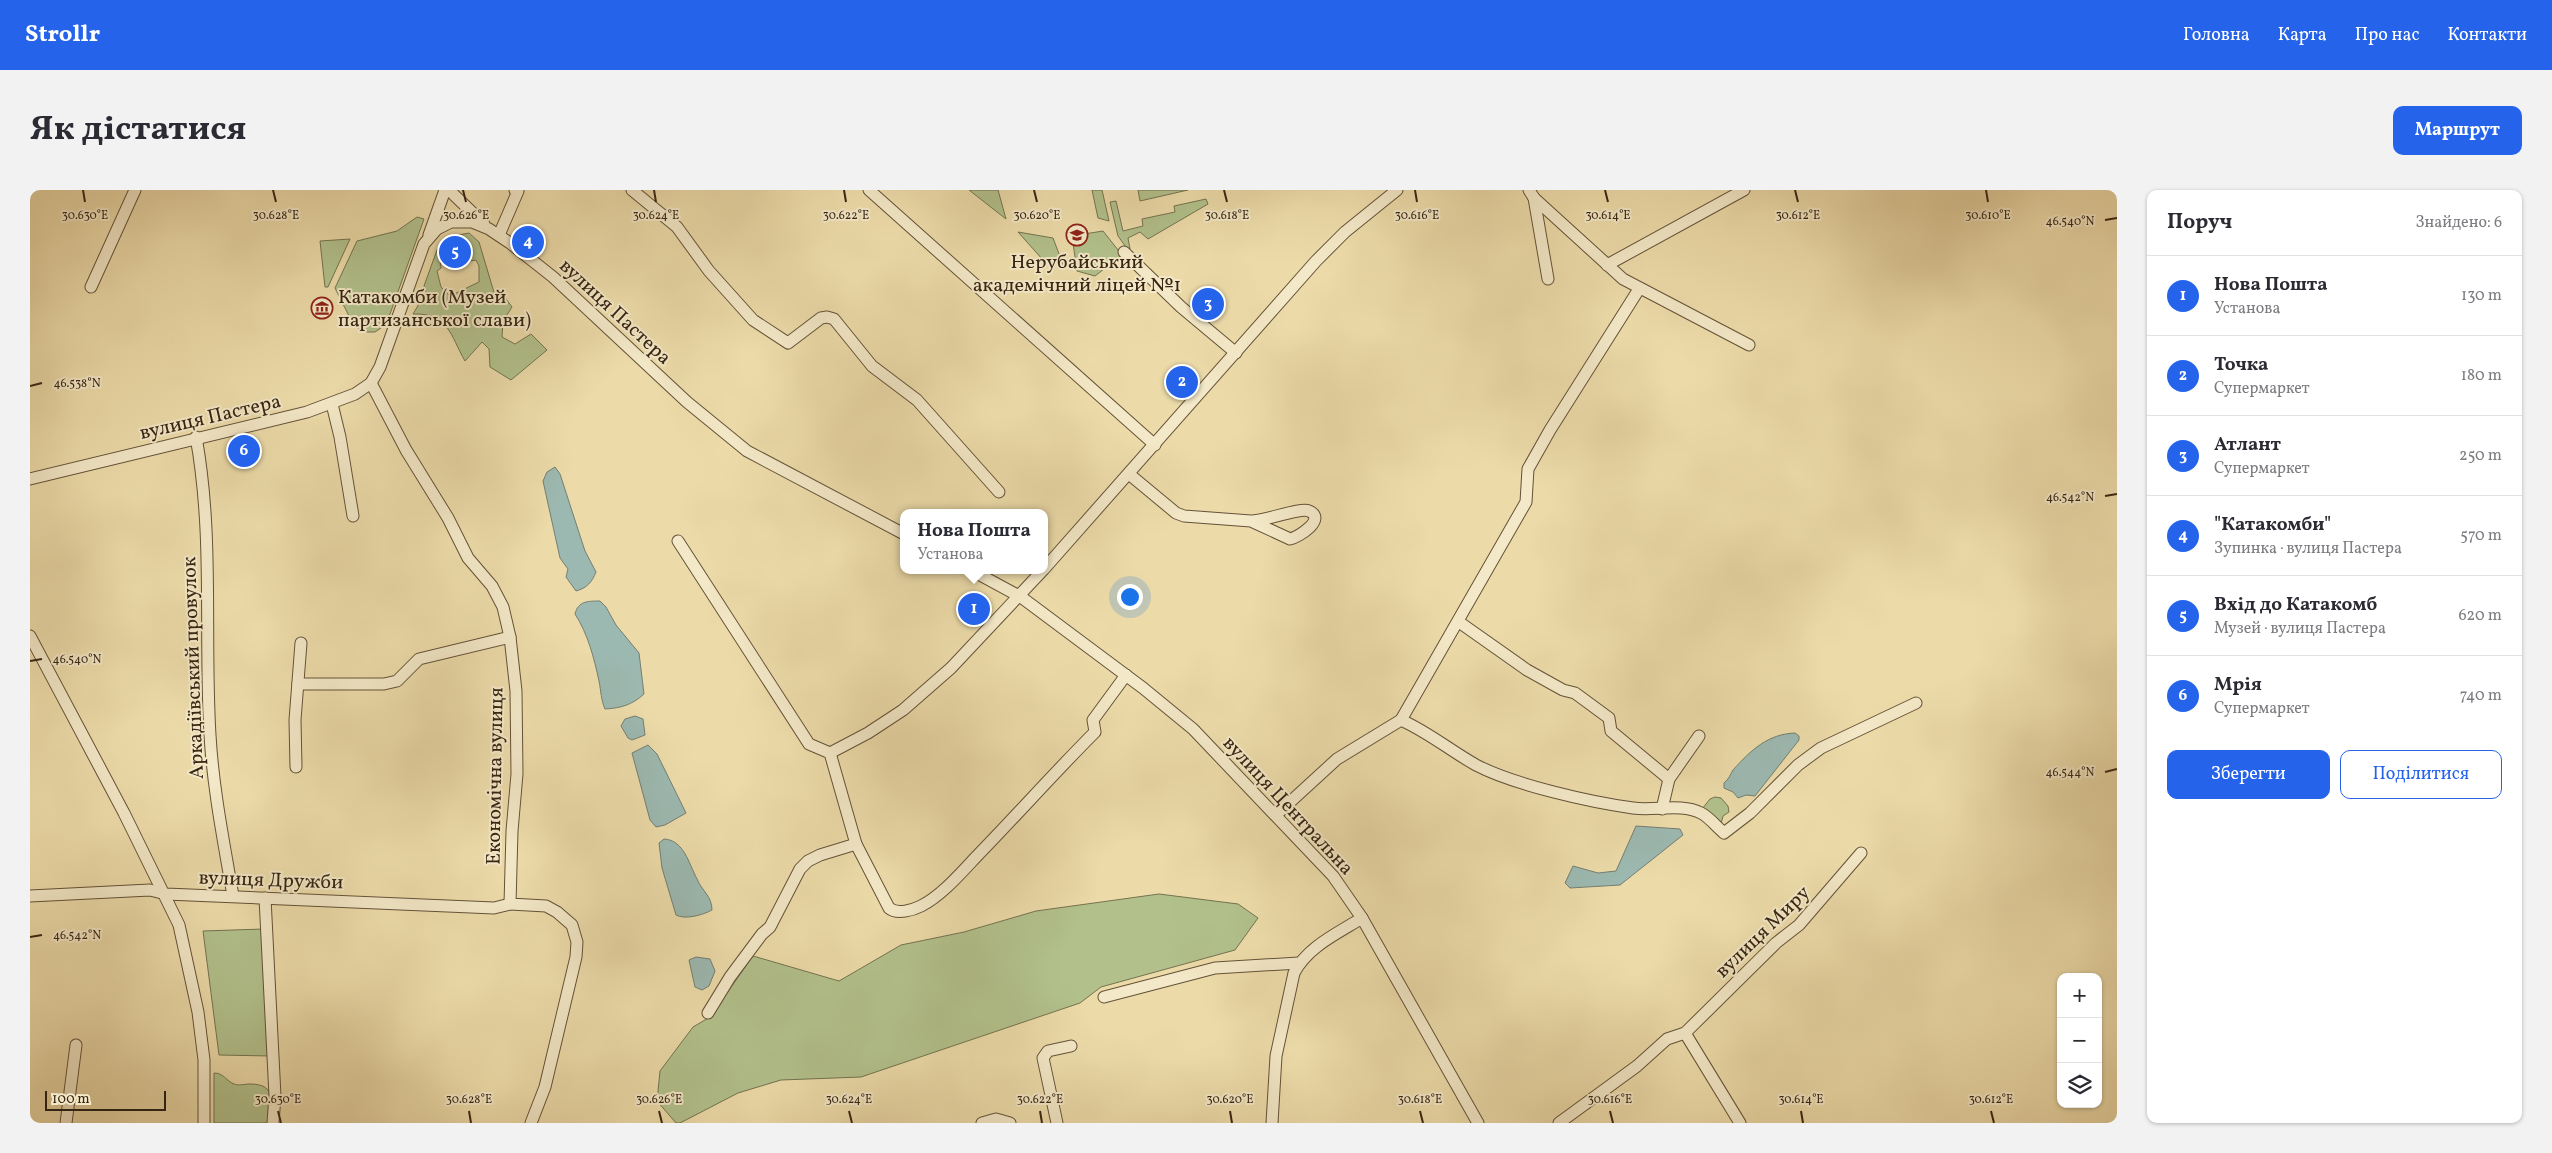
<!DOCTYPE html>
<html lang="uk">
<meta charset="utf-8">
<style>
body{margin:0;font-family:Vollkorn,serif;background:#f2f2f3;color:#2b2b33}
.controls{position:absolute;right:15px;bottom:15px;display:grid;overflow:hidden;border-radius:10px;box-shadow:0 1px 4px #0004}
.controls button{width:45px;height:45px;display:grid;place-items:center;padding:0;border:0;border-bottom:1px solid #e1e1e2;background:#fff;color:#2b2b33;font:25px sans-serif}
.scale{position:absolute;left:15px;bottom:12px;width:121px;box-sizing:border-box;padding-left:5px;border:2px solid #372513;border-top:0;font-size:14px;line-height:18px;white-space:nowrap;color:#372513;-webkit-text-stroke:4px #f3e8c7;paint-order:stroke}
.you{position:absolute;left:1099px;top:406px;width:18px;height:18px;margin:-12px;border:4px solid #fff;border-radius:50%;background:#1a73e8;box-shadow:0 0 0 8px #1a73e833}
.badge{display:grid;place-items:center;width:32px;height:32px;border-radius:50%;background:#2563eb;color:#fff;font-size:16px;font-weight:700}
.pin{position:absolute;translate:-50% -50%;border:2px solid #fff;box-shadow:0 1px 5px #0006}
.popup{position:absolute;left:870px;top:319px;width:148px;height:65px;box-sizing:border-box;display:grid;place-content:center;border-radius:10px;background:#fff;filter:drop-shadow(0 1px 4px #0005);font-size:16px;white-space:nowrap;color:#7c7c81}
.popup b{font-size:19px;color:#2b2b33}
.popup::after{content:'';position:absolute;left:50%;top:100%;margin-left:-10px;border:10px solid transparent;border-top-color:#fff}
.list{margin:0;padding:0;list-style:none}
h2{display:flex;justify-content:space-between;align-items:center;height:65px;margin:0;padding:0 20px;font-size:21px}
h2 small{font-size:16px;font-weight:400;color:#7c7c81}
.list li{display:grid;grid-template-columns:32px 1fr auto;gap:15px;align-items:center;box-sizing:border-box;height:80px;padding:0 20px;border-top:1px solid #e1e1e2}
.list b{display:block;font-size:19px;white-space:nowrap}
.list p{margin:0;font-size:16px;white-space:nowrap;color:#7c7c81}
.list em{font-size:16px;font-style:normal;color:#7c7c81}
.actions{display:flex;gap:10px;padding:15px 20px}
.actions a{flex:1;padding:11px 0;border:1px solid #2563eb;border-radius:10px;text-align:center;font-size:18px;color:#2563eb}
.actions .main{background:#2563eb;color:#fff}
.icon{flex:none;width:28px;height:28px;fill:none;stroke:currentColor;stroke-width:2;stroke-linecap:round;stroke-linejoin:round}
.map{position:relative;flex:none;width:2087px;height:933px;overflow:hidden;border-radius:10px}
header{display:flex;align-items:center;gap:30px;box-sizing:border-box;height:70px;padding:0 25px;background:#2563eb;color:#fff}
header strong{font-size:24px}
nav{display:flex;gap:28px;margin-inline-start:auto;font-size:18px}
.intro{display:flex;align-items:center;justify-content:space-between;box-sizing:border-box;height:120px;padding:0 30px}
h1{margin:0;font-size:35px}
.button{padding:12px 22px;border-radius:10px;background:#2563eb;color:#fff;font-size:18px;font-weight:700}
main{display:flex;gap:30px;padding:0 30px}
aside{flex:1;background:#fff;border-radius:10px;box-shadow:0 1px 4px #0004}
.map>svg:first-child{display:block}
</style>
<header>
<strong>Strollr</strong>
<nav><a>Головна</a><a>Карта</a><a>Про нас</a><a>Контакти</a></nav>
</header>
<div class="intro"><h1>Як дістатися</h1><a class="button">Маршрут</a></div>
<main>
<div class="map">
<svg width="2087" height="933" viewBox="0 0 2087 933">
<rect width="100%" height="100%" fill="#ecdba9"/>
<filter id="stains"><feTurbulence type="fractalNoise" baseFrequency=".004" numOctaves="4"/><feColorMatrix values="0 0 0 0 .2 0 0 0 0 .09 0 0 0 0 .02 0 0 0 .5 -.17"/></filter>
<radialGradient id="worn" r=".72"><stop offset=".6" stop-color="#630" stop-opacity="0"/><stop offset="1" stop-color="#630" stop-opacity=".3"/></radialGradient>
<!-- green -->
<g fill="#b2c18c" stroke="#747350" fill-rule="evenodd">
<path d="M939 0H968L976 29Z"/>
<path d="M1062 0H1072L1079 31 1068 28Z"/>
<path d="M1108 0H1158L1110 11Z"/>
<path d="M1176 9 1178 14 1118 49 1110 42 1098 48 1100 59 1098 60 1088 46 1080 12 1086 11 1093 41 1113 36 1112 29 1145 22 1144 16Z"/>
<path d="M387 27 394 29 360 124 351 138 345 142H337L324 136 305 98 327 51 367 41Z"/>
<path d="M1073 41 1092 65 1065 86 1047 81 1042 46Z"/>
<path d="M988 42 1023 48 1034 77 1013 70Z"/>
<path d="M439 43 449 52 466 109 473 105 482 117 473 131 472 147 485 154 501 144 517 160 481 190 460 177 459 159 452 152 435 171C420 145 419 123 383 124L396 102 394 96 407 60 413 52 419 47ZM430 59 431 64 437 62V59L442 60 443 63 439 67 440 71 446 70 449 76V92L420 106 411 97 407 81 411 78 410 69 415 66 416 69 420 68V64Z"/>
<path d="M320 49 298 97H295L290 51Z"/>
<path d="M1685 607 1691 608 1698 616 1699 622 1693 626 1691 634 1672 619 1680 609Z"/>
<path d="M1129 704 1208 714 1228 728 1205 760 1071 797 1050 813 831 887 751 890 708 903 650 933H646L627 911 630 881 663 837 680 827 723 766 809 791 871 755 934 742 1006 721Z"/>
<path d="M234 739 240 866 189 865 173 741Z"/>
<path d="M184 883C194 883 196 891 204 894 208 896 215 894 220 894 247 894 241 912 240 933H184Z"/>
</g>
<!-- water -->
<g fill="#9cb9b1" stroke="#747e72">
<path d="M525 277 530 284 555 361 566 382C562 392 557 398 546 401L536 387 538 379 530 368 513 291 517 282Z"/>
<path d="M570 411 576 417 586 435 609 463 614 504C602 515 591 518 575 519 571 510 571 501 569 491 564 468 558 444 545 424 548 411 558 411 570 411Z"/>
<path d="M605 526 613 529 615 545 602 550 598 548 591 536 595 529Z"/>
<path d="M1765 543 1769 546V550L1725 606 1716 605 1708 608 1703 602 1694 598V593C1699 589 1700 585 1703 580 1721 560 1738 544 1765 543Z"/>
<path d="M618 555 627 564 656 623 635 635 626 637 620 630 602 563Z"/>
<path d="M1606 636 1650 639 1653 645 1590 695 1540 698 1535 693 1543 676 1568 683 1586 681Z"/>
<path d="M634 649C654 650 659 674 667 689 672 701 682 706 682 720 673 725 655 730 646 725L632 678 629 653Z"/>
<path d="M666 767 680 769 685 781 679 796 672 800 665 797 659 770Z"/>
</g>
<g fill="none" stroke-linecap="round" stroke-linejoin="round">
<!-- minor casing -->
<g stroke="#645238" stroke-width="13">
<g id="minor">
<path d="M419 0 454 34"/>
<path d="M602 0 647 37 679 81 723 130 758 153 791 128 797 127 804 129 842 176 887 210 969 302"/>
<path d="M839 0 1125 255"/>
<path d="M1499 0 1504 8 1593 89 1719 155"/>
<path d="M1504 8 1518 89"/>
<path d="M399 45 415 0"/>
<path d="M469 45 488 1 485 0"/>
<path d="M1094 62 1151 117 1206 163"/>
<path d="M1577 75 1714 0"/>
<path d="M61 97 105 0"/>
<path d="M341 193 376 260 418 328 438 368 462 396 473 417 480 447 486 501 487 584 482 641 480 714 516 716 527 722 542 735 547 752 546 767 515 897 501 933"/>
<path d="M302 214 310 247 323 326"/>
<path d="M166 247C184 345 174 446 180 545 183 599 194 653 203 706"/>
<path d="M1099 284 1146 323 1154 326 1221 331 1260 349C1269 347 1297 329 1279 321 1271 317 1235 331 1221 331"/>
<path d="M0 289 277 222 325 204 341 193 350 177 394 54 407 39 421 32H442L459 39 480 53 523 87 657 212 717 261 874 344"/>
<path d="M648 351 779 554 800 563 826 654 859 718C867 725 883 720 891 716 912 705 930 684 946 667 986 626 1024 583 1065 542L1063 530 1096 485"/>
<path d="M1014 379 1286 71 1315 42 1367 0"/>
<path d="M941 380 991 407 1113 498 1163 539 1303 686 1332 728 1448 933"/>
<path d="M1429 432 1497 480 1533 500 1545 503 1579 528 1581 541 1639 589"/>
<path d="M0 446 94 623 149 735 168 822 174 870V933"/>
<path d="M268 494H354L367 491 389 469 480 447"/>
<path d="M1371 530 1496 312 1498 279 1520 240 1609 99"/>
<path d="M800 563 838 543 873 520 921 478 1013 380"/>
<path d="M266 577 265 530 271 453"/>
<path d="M1632 619 1639 589 1669 546"/>
<path d="M1247 624 1307 569 1371 530C1398 542 1421 561 1446 575 1484 595 1560 612 1603 618 1625 621 1651 613 1671 623 1679 627 1687 637 1694 643L1720 623 1768 575 1791 558 1886 513"/>
<path d="M0 706 120 700 136 704 464 718 480 714"/>
<path d="M235 708 245 906 243 933"/>
<path d="M1074 807 1185 778 1269 773"/>
<path d="M678 823 700 787 732 744 740 737 770 679 778 671 790 665 826 654"/>
<path d="M1655 843 1710 933"/>
<path d="M36 933 46 855"/>
<path d="M952 933 966 929 980 933"/>
<path d="M1027 933 1013 868 1018 861 1041 856"/>
<path d="M1242 933 1246 866 1264 783C1277 757 1308 743 1332 728"/>
<path d="M1529 933 1607 876 1637 849 1655 843 1746 753 1769 735 1831 663"/>
</g>
</g>
<!-- minor -->
<use href="#minor" stroke="#f3e8c7" stroke-width="11"/>
</g>
<!-- ticks -->
<path fill="none" stroke="#372513" stroke-width="2" d="M53 0 55 12M243 0 246 12M433 0 436 12M624 0 626 12M814 0 816 12M1004 0 1007 12M1194 0 1197 12M1385 0 1387 12M1575 0 1578 12M1765 0 1768 12M1956 0 1958 12M2075 30 2087 28M0 196 12 193M2075 306 2087 304M0 471 12 469M2075 582 2087 579M0 747 12 745M248 921 251 933M439 921 441 933M629 921 632 933M819 921 822 933M1010 921 1012 933M1200 921 1202 933M1390 921 1393 933M1580 921 1583 933M1771 921 1773 933M1961 921 1964 933"/>
<!-- icons -->
<defs>
<g id="school-ring" transform="scale(1.125)"><circle r="9.5" fill="#f3e8c7" stroke="#8f2418" stroke-width="1.5"/><path d="M0-5L7-2L0 1L-7-2ZM-4 1L0 2.5L4 1V4Q0 6-4 4Z" fill="#8f2418"/></g>
<g id="museum-ring" transform="scale(1.125)"><circle r="9.5" fill="#f3e8c7" stroke="#8f2418" stroke-width="1.5"/><path d="M0-6L6-3V-2H-6V-3ZM-5-1h2V3h-2ZM-1-1h2V3h-2ZM3-1h2V3H3ZM-6 4H6V6H-6Z" fill="#8f2418"/></g>
</defs>
<g fill-rule="evenodd">
<use href="#school-ring" x="1047" y="45"/>
<use href="#museum-ring" x="292" y="118"/>
</g>
<g text-anchor="middle" stroke-width="4" stroke-linejoin="round" paint-order="stroke">
<!-- poi labels -->
<g font-size="20" fill="#372513" stroke="#f3e8c7">
<text x="1047" y="78">Нерубайський<tspan x="1047" dy="23">академічний ліцей №1</tspan></text>
<text x="308" y="113" text-anchor="start">Катакомби (Музей<tspan x="308" dy="23">партизанської слави)</tspan></text>
</g>
<!-- street labels -->
<g font-size="20" fill="#372513" stroke="#f3e8c7">
<text transform="translate(586 121) rotate(43)" y="7">вулиця Пастера</text>
<text transform="translate(180 226) rotate(-13)" y="7">вулиця Пастера</text>
<text transform="translate(162 478) rotate(-92)" y="7">Аркадіївський провулок</text>
<text transform="translate(464 586) rotate(-89)" y="7">Економічна вулиця</text>
<text transform="translate(1259 615) rotate(47)" y="7">вулиця Центральна</text>
<text transform="translate(241 689) rotate(2)" y="7">вулиця Дружби</text>
<text transform="translate(1732 741) rotate(-44)" y="7">вулиця Миру</text>
</g>
</g>
<g font-size="12" text-anchor="middle" fill="#372513" stroke="#f3e8c7" stroke-width="4" stroke-linejoin="round" paint-order="stroke">
<text x="55" y="29">30.630°E</text>
<text x="246" y="29">30.628°E</text>
<text x="436" y="29">30.626°E</text>
<text x="626" y="29">30.624°E</text>
<text x="816" y="29">30.622°E</text>
<text x="1007" y="29">30.620°E</text>
<text x="1197" y="29">30.618°E</text>
<text x="1387" y="29">30.616°E</text>
<text x="1578" y="29">30.614°E</text>
<text x="1768" y="29">30.612°E</text>
<text x="1958" y="29">30.610°E</text>
<text x="2040" y="35">46.540°N</text>
<text x="47" y="197">46.538°N</text>
<text x="2040" y="311">46.542°N</text>
<text x="47" y="473">46.540°N</text>
<text x="2040" y="586">46.544°N</text>
<text x="47" y="749">46.542°N</text>
<text x="248" y="913">30.630°E</text>
<text x="439" y="913">30.628°E</text>
<text x="629" y="913">30.626°E</text>
<text x="819" y="913">30.624°E</text>
<text x="1010" y="913">30.622°E</text>
<text x="1200" y="913">30.620°E</text>
<text x="1390" y="913">30.618°E</text>
<text x="1580" y="913">30.616°E</text>
<text x="1771" y="913">30.614°E</text>
<text x="1961" y="913">30.612°E</text>
</g>
<rect width="100%" height="100%" filter="url(#stains)"/>
<rect width="100%" height="100%" fill="url(#worn)"/>
</svg>
<div class="controls">
<button>+</button>
<button>−</button>
<button><svg class="icon" aria-label="layers" viewBox="0 0 24 24"><path d="M12 4l9 5-9 5-9-5zM3 14l9 5 9-5"/></svg></button>
</div>
<div class="scale">100 m</div>
<div class="you"></div>
<div class="pin badge" style="left:944px;top:419px">1</div>
<div class="popup"><b>Нова Пошта</b>Установа</div>
<div class="pin badge" style="left:1152px;top:192px">2</div>
<div class="pin badge" style="left:1178px;top:114px">3</div>
<div class="pin badge" style="left:498px;top:52px">4</div>
<div class="pin badge" style="left:425px;top:62px">5</div>
<div class="pin badge" style="left:214px;top:261px">6</div>
</div>
<aside>
<h2>Поруч<small>Знайдено: 6</small></h2>
<ul class="list">
<li><span class="badge">1</span><div><b>Нова Пошта</b><p>Установа</p></div><em>130 m</em></li>
<li><span class="badge">2</span><div><b>Точка</b><p>Супермаркет</p></div><em>180 m</em></li>
<li><span class="badge">3</span><div><b>Атлант</b><p>Супермаркет</p></div><em>250 m</em></li>
<li><span class="badge">4</span><div><b>&quot;Катакомби&quot;</b><p>Зупинка · вулиця Пастера</p></div><em>570 m</em></li>
<li><span class="badge">5</span><div><b>Вхід до Катакомб</b><p>Музей · вулиця Пастера</p></div><em>620 m</em></li>
<li><span class="badge">6</span><div><b>Мрія</b><p>Супермаркет</p></div><em>740 m</em></li>
</ul>
<div class="actions"><a class="main">Зберегти</a><a>Поділитися</a></div>
</aside>
</main>
